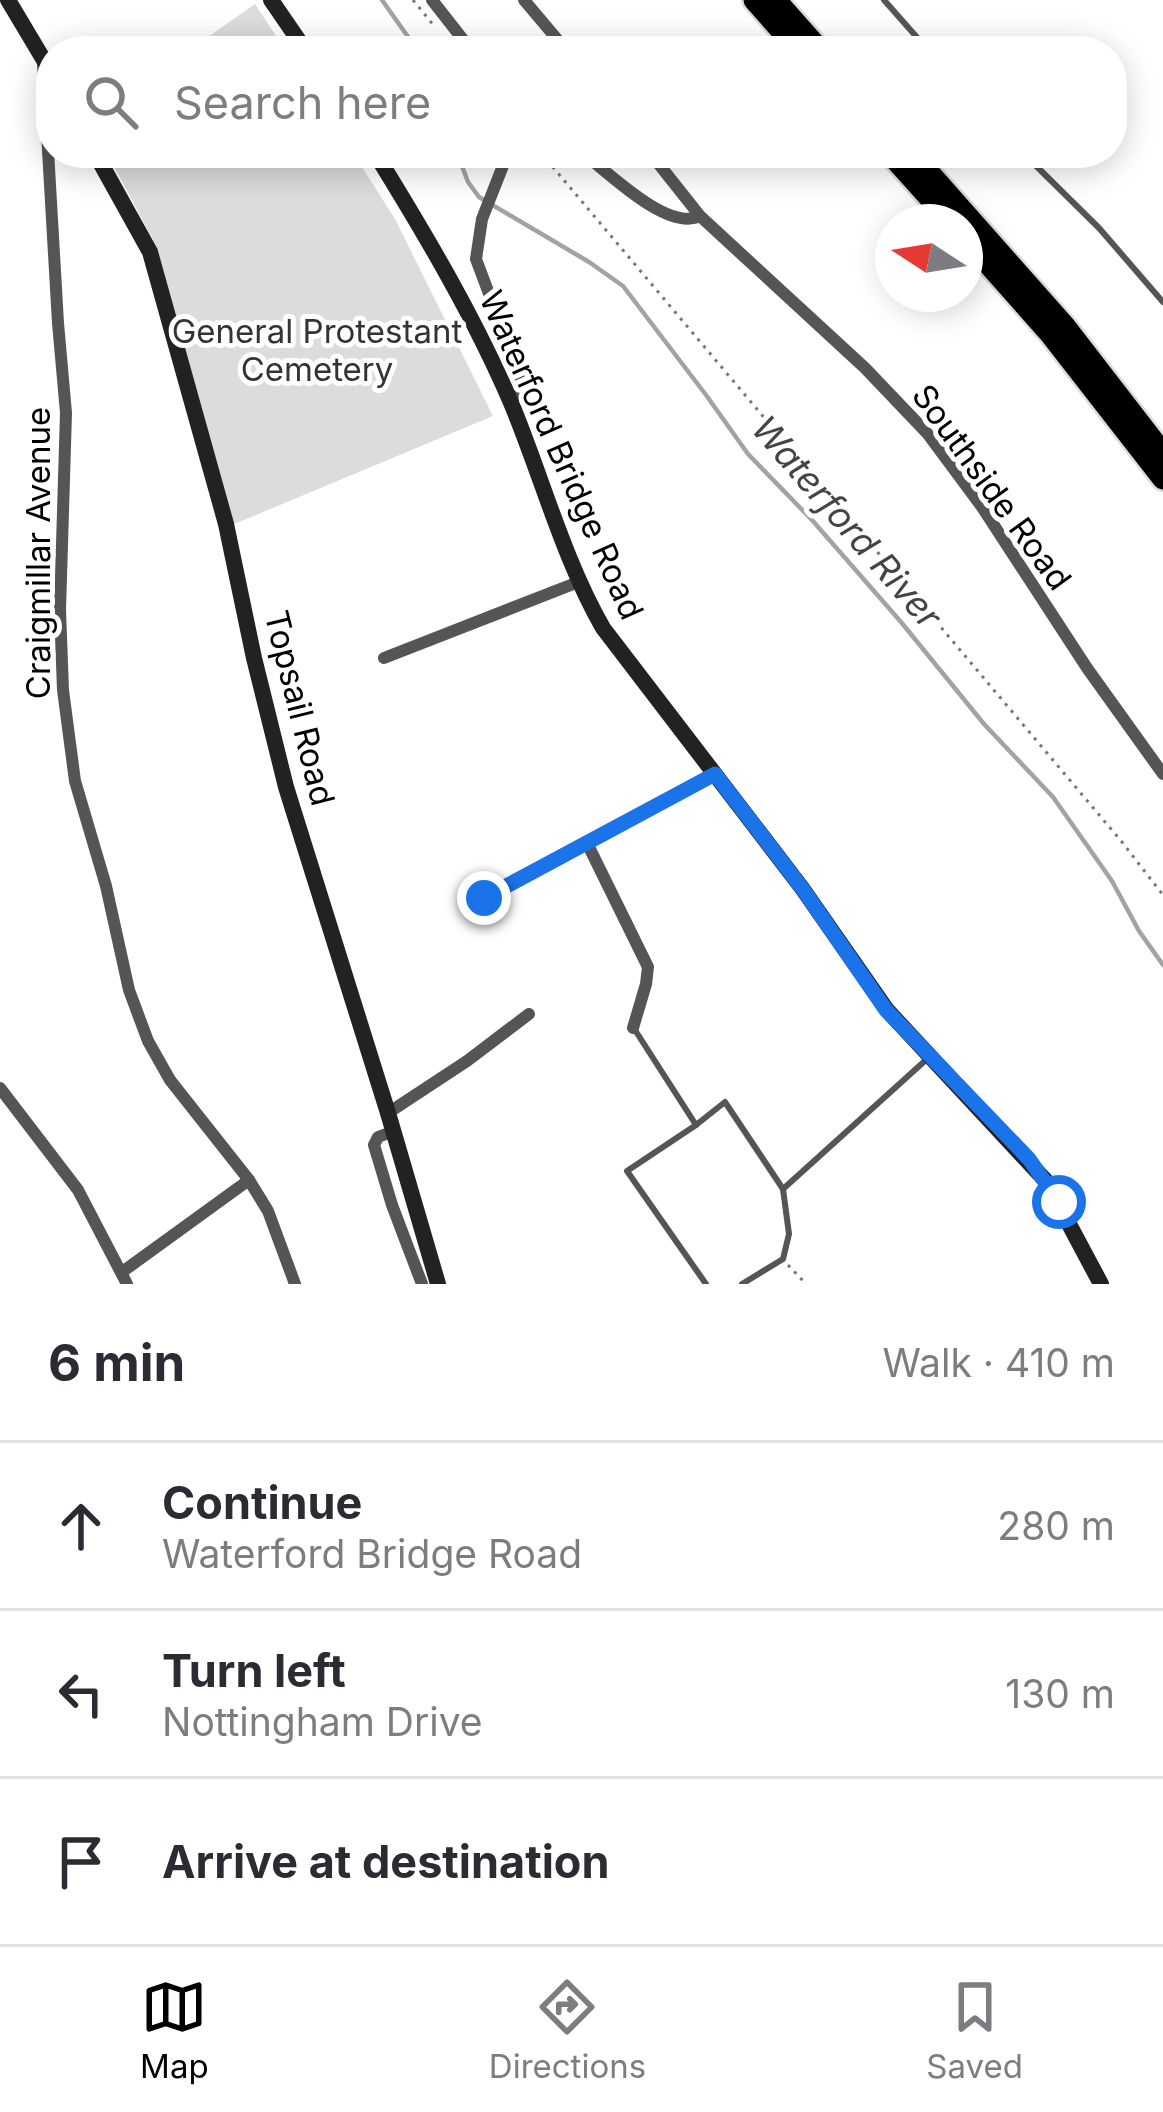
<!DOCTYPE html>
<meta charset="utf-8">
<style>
body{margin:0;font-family:Inter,sans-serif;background:#f7f7f7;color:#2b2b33}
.compass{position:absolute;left:875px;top:204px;width:108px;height:108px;border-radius:50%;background:#fff;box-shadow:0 6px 30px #0003;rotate:282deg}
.stop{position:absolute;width:36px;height:36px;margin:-27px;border:9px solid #1a73e8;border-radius:50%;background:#fff}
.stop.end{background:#1a73e8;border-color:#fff;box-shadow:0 3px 12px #0008}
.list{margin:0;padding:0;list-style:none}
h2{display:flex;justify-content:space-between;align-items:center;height:156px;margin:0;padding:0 48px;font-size:51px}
h2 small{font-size:39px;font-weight:400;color:#7c7c81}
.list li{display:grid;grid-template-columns:78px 1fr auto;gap:36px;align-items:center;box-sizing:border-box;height:168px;padding:0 48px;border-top:3px solid #e1e1e2}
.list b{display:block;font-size:45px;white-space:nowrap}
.list p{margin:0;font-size:39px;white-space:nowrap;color:#7c7c81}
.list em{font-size:39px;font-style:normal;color:#7c7c81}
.icon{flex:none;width:66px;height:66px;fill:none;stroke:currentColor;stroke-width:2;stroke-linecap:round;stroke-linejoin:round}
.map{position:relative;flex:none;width:1163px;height:1284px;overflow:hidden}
.search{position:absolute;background:#fff;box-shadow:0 6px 30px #0003;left:36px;right:36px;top:36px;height:132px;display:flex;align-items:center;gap:30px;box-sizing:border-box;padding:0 42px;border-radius:48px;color:#7c7c81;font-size:45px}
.sheet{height:660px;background:#fff}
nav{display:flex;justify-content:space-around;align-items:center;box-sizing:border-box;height:168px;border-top:3px solid #e1e1e2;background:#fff;font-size:33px;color:#7c7c81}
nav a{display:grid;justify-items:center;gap:6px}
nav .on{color:#000}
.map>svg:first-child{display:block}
</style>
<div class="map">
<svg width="1163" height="1284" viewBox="0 0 1163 1284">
<rect width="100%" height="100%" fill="#fff"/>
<!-- green -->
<g fill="#dcdcdc">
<path d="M255 4 286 51H188Z"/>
<path d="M107 153H353L395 219 493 416 232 525 156 246Z"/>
</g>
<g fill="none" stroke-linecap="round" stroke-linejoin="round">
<!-- stream -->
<g stroke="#a3a3a3" stroke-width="4.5">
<path d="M382 0 418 51"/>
<path d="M457 153 468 182 479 197 589 262 623 286 706 395 748 454 812 520 901 622 984 724 1053 797 1112 881 1139 931 1163 965"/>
</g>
<!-- highway casing -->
<g stroke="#dbdbdb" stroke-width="26">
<g id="highway">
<path d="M754 0 799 51"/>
<path d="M776 0 821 51"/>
<path d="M889 153 951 222"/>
<path d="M912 153 1065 326 1163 453"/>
<path d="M965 238 1050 334 1163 479"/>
</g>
</g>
<!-- path -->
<g stroke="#777" stroke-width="3" stroke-dasharray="3 6" stroke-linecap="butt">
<path d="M413 0 435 27"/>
<path d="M541 153 1122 842 1163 895"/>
<path d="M788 1265 806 1284"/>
</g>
<!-- lane -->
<g stroke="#555" stroke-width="6">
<path d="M884 0 929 51"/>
<path d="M1023 153 1099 228 1163 302"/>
<path d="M635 1030 696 1125 725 1102 783 1189 927 1059"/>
<path d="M696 1125 627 1171 706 1284"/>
<path d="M742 1284 783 1259 789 1234 783 1189"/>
</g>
<!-- street -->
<g stroke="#555" stroke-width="12">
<path d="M432 0 472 51"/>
<path d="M524 0 567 51"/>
<path d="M43 64 58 323 66 413 60 610 63 690 75 781 106 886 129 990 148 1041 170 1080 249 1180 268 1211 295 1284"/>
<path d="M508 153 482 219 476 259 522 382 521 393 510 400"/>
<path d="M583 153C609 173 668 232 700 216"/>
<path d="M650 153 700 216 865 368 927 433 982 507 1087 668 1163 774"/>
<path d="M384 658 581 581"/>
<path d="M587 843 648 967 646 984 633 1028"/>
<path d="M484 898 715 774"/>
<path d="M0 1088 78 1190 127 1284"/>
<path d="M388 1113 467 1061 529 1014"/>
<path d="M394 1131 378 1137 374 1145 392 1205 422 1284"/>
<path d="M122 1272 249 1180"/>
</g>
<!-- secondary -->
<g stroke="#222" stroke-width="16">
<path d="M8 0 51 72"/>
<path d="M271 0 306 51"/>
<path d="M95 153 150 252 226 524 254 658 286 787 388 1113 438 1284"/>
<path d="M375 153C425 234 475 318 512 405 542 478 564 560 603 628L802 888 887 1010 1046 1181 1101 1284"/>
</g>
<!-- highway -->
<use href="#highway" stroke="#000" stroke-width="21"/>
</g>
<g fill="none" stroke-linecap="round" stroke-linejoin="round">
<!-- route -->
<path stroke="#1a73e8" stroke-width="15" d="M484 898 715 774 802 888 886 1010 1029 1159 1059 1202"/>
</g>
<g text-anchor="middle" stroke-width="10" stroke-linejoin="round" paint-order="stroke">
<!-- park labels -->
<g font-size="33" fill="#333" stroke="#fff">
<text x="317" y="343">General Protestant<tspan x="317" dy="38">Cemetery</tspan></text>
</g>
<!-- street labels -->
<g font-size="33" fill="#000" stroke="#fff">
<text transform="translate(562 455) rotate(66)" y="12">Waterford Bridge Road</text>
<text transform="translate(992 487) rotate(54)" y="12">Southside Road</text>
<text transform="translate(38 553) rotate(-90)" y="12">Craigmillar Avenue</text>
<text transform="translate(300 708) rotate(76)" y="12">Topsail Road</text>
</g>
<!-- water labels -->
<g font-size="36" font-style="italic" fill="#444" stroke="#fff">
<text transform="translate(847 522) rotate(49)" y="13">Waterford River</text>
</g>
</g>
</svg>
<svg class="compass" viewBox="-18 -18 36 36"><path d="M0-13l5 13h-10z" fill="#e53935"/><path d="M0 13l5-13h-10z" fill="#7c7c81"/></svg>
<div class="stop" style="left:1059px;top:1202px"></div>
<div class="stop end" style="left:484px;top:898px"></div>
<div class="search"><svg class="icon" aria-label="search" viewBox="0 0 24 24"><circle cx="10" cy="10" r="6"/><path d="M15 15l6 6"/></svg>Search here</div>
</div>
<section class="sheet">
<h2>6 min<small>Walk · 410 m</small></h2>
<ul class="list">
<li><svg class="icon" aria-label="ahead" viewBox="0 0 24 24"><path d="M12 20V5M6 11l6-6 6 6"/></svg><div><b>Continue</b><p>Waterford Bridge Road</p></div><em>280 m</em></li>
<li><svg class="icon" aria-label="left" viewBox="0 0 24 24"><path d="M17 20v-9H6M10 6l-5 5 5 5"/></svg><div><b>Turn left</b><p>Nottingham Drive</p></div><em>130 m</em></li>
<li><svg class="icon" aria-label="arrive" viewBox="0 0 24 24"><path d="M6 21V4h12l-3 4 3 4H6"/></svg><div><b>Arrive at destination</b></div></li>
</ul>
</section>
<nav>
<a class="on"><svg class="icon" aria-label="map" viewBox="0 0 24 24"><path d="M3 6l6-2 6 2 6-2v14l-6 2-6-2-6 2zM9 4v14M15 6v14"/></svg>Map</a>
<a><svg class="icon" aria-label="directions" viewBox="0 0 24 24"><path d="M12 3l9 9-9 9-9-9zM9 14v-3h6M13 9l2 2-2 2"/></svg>Directions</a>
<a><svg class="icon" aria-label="saved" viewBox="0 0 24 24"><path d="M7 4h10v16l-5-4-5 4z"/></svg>Saved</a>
</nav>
